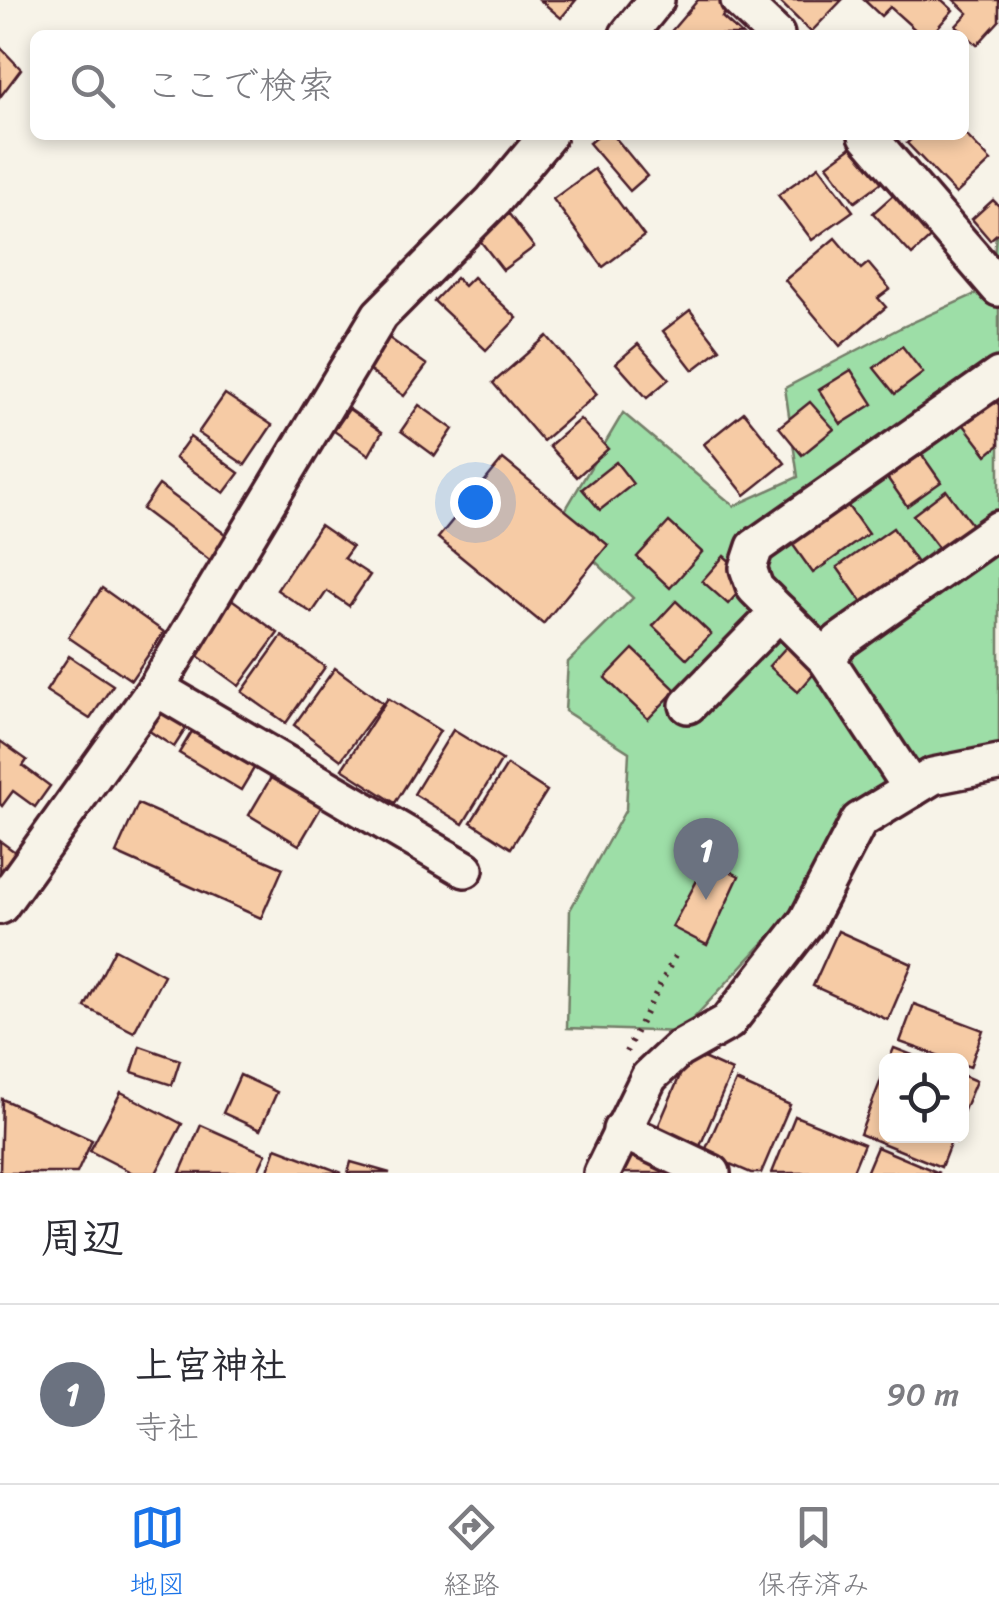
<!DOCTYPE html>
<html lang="ja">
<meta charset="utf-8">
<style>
body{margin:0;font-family:Sriracha,"Klee One",sans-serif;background:#f7f7f7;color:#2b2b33}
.controls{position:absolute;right:30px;bottom:30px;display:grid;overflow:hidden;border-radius:15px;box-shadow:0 5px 15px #0003}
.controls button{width:90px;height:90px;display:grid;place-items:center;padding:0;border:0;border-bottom:2px solid #e1e1e2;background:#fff;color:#2b2b33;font:50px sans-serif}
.you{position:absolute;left:475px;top:502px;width:35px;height:35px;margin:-25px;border:8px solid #fff;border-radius:50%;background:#1a73e8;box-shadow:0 0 0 15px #1a73e833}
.badge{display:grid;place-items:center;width:65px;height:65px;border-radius:50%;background:#1a73e8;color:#fff;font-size:32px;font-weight:700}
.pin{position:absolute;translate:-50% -82px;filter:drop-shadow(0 2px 5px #0008)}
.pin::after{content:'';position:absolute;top:52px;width:35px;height:30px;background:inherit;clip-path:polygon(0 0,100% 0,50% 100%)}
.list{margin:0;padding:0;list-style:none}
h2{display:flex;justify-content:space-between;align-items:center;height:130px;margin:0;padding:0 40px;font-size:42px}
h2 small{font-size:32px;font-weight:400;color:#7c7c81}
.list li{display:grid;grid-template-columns:65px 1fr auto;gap:30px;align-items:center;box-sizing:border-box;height:180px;padding:0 40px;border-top:2px solid #e1e1e2}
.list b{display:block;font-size:38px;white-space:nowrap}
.list p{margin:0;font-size:32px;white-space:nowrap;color:#7c7c81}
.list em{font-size:32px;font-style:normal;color:#7c7c81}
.icon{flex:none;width:55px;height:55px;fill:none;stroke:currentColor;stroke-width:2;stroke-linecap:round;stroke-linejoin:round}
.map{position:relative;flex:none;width:999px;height:1173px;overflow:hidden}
.search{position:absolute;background:#fff;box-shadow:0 5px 15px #0003;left:30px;right:30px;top:30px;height:110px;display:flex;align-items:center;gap:25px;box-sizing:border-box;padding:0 35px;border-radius:15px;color:#7c7c81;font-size:38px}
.sheet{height:310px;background:#fff}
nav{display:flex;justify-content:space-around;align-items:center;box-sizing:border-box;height:140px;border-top:2px solid #e1e1e2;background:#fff;font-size:28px;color:#7c7c81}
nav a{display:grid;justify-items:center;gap:5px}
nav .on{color:#1a73e8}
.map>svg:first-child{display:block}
</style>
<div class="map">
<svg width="999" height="1173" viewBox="0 0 999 1173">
<rect width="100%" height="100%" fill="#f7f3e8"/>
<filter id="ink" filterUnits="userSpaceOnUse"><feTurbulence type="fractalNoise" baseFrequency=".01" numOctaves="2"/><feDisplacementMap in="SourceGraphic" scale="20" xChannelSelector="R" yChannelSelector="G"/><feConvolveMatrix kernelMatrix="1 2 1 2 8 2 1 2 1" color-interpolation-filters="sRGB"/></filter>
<g filter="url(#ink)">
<!-- green -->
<path fill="#9ddea7" stroke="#747e69" stroke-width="2.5" d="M999 204V747L846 818 788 916 681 1032 567 1028 570 910 626 809 629 752 565 711 568 662 633 598 557 524 623 413 734 506 798 477 785 388 900 328 991 287Z"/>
<!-- building -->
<g fill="#f6cba5" stroke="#4a1f2b" stroke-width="2.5">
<path d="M540 0H576L561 18Z"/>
<path d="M698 0H724L731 6 722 17 742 35H668Z"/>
<path d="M778 0H842L811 32Z"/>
<path d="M864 0H942L953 10 931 35H921L890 7 881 16Z"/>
<path d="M954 0H999V21L977 45 956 26 968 13Z"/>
<path d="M0 47 21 69 0 97Z"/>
<path d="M964 133 991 161 956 194 907 143 916 135Z"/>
<path d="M599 135H613L647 176 630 191 589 143Z"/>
<path d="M854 145 882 182 855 202 827 165Z"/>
<path d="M819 166 853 211 812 240 778 195Z"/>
<path d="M594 169 644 236 603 267 553 199Z"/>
<path d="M900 189 939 230 912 255 873 213Z"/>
<path d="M993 200 999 206V232L990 240 972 219Z"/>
<path d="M509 214 534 247 503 270 478 238Z"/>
<path d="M835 238 861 269 868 263 890 289 878 298 886 307 840 346 785 280Z"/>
<path d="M473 277 517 318 486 350 434 301 456 278 464 286Z"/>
<path d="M690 310 720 349 693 370 663 331Z"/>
<path d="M547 336 597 394 543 441 493 383Z"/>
<path d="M389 338 427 365 404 396 367 369Z"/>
<path d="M638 344 669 379 647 398 616 363Z"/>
<path d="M902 346 923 373 895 394 874 368Z"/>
<path d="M851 370 873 404 841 424 819 390Z"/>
<path d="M225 394 272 425 245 465 198 433Z"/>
<path d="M992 396 999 405V445L987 455 961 421Z"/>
<path d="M810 402 834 429 802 455 779 427Z"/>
<path d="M419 405 453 429 435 456 401 431Z"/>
<path d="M349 409 382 432 369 455 334 431Z"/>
<path d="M744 412 785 463 745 495 704 444Z"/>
<path d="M580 419 608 449 577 477 549 446Z"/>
<path d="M190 437 239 473 224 493 175 458Z"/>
<path d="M918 449 941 482 907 506 884 473Z"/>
<path d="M503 459 608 545 543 624 438 538Z"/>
<path d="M616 462 633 484 600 510 582 489Z"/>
<path d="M159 485 229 537 211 561 142 509Z"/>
<path d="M946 490 972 525 939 549 913 515Z"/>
<path d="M843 499 868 534 813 573 788 538Z"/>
<path d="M669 522 702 552 670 588 637 557Z"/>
<path d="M320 525 352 547 344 558 370 575 349 606 327 591 312 613 277 590Z"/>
<path d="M893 528 919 566 863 604 837 567Z"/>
<path d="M724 556 750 579 728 604 702 581Z"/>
<path d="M102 588 164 632 131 680 68 637Z"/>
<path d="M226 595 278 633 239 686 188 649Z"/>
<path d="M676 601 711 634 687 659 653 626Z"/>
<path d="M282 636 325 667 286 723 242 692Z"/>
<path d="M790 643 818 669 798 692 769 666Z"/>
<path d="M633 649 676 690 648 719 605 678Z"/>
<path d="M69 656 113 685 90 719 46 691Z"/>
<path d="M335 668 383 703 341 760 294 725Z"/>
<path d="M158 696 192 719 174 747 140 725Z"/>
<path d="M388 698 440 731 395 803 342 769Z"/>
<path d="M197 723 259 760 241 790 179 753Z"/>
<path d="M453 730 502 760 463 824 414 794Z"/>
<path d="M0 741 27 760 23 766 50 786 35 807 13 791 2 806 0 804Z"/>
<path d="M507 765 547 791 511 848 471 822Z"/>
<path d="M276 769 326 799 299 845 249 815Z"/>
<path d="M138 804 283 868 261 918 116 853Z"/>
<path d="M0 841 22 857 0 889Z"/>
<path d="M708 860 739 876 707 945 672 927Z"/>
<path d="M838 931 912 964 888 1020 813 986Z"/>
<path d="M115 949 164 975 134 1032 85 1007Z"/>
<path d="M914 1004 983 1030 970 1067 962 1064V1060H951L900 1042Z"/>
<path d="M140 1046 180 1060 172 1085 132 1072Z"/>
<path d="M894 1048 925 1060H889Z"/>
<path d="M690 1052 732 1071 700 1146 658 1127Z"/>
<path d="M886 1067V1136H953L941 1167 860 1134Z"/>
<path d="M240 1075 277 1092 260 1130 223 1113Z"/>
<path d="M962 1075 976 1081 962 1115Z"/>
<path d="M736 1081 790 1105 761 1173H751L704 1153Z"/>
<path d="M121 1092 182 1124 156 1173H133L90 1151Z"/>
<path d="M2 1099 92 1140 77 1173H0Z"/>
<path d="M795 1116 864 1144 852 1173H772Z"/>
<path d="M201 1125 266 1154 257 1173H180Z"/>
<path d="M624 1141 671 1162 666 1173H610Z"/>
<path d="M877 1147 939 1173H866Z"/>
<path d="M276 1148 342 1173H267Z"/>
<path d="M351 1162 390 1173H348Z"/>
</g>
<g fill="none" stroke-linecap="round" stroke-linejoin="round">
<!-- street casing -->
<g stroke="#4a1f2b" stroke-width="42">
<g id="street">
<path d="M739 0 776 35"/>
<path d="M628 35 656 0"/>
<path d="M867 135 999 288"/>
<path d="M827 660 839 642 999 529"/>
<path d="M156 688 465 869"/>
<path d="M688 705 779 612"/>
<path d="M912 789 827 660 755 588 748 568 755 547 999 376"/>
<path d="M0 906 156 688 380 315 493 201 548 135"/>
<path d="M621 1130 712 1173"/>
<path d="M602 1173 649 1077 678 1050 728 1022 807 921 859 821 933 776 999 763"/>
</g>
</g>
<!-- path -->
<path stroke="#4a1f2b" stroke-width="6" stroke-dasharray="2.5 8" stroke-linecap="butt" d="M626 1052 678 950"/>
<!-- street -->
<use href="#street" stroke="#f7f3e8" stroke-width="35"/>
</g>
</g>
</svg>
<div class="controls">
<button><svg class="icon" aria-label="locate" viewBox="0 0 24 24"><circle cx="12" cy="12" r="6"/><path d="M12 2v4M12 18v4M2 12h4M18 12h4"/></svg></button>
</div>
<div class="you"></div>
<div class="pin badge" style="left:706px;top:900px;background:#6b7280">1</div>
<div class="search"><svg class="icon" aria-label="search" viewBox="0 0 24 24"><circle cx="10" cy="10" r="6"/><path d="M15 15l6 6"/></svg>ここで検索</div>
</div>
<section class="sheet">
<h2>周辺<small></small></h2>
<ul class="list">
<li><span class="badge" style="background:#6b7280">1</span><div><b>上宮神社</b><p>寺社</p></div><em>90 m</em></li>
</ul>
</section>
<nav>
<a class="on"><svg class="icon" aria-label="map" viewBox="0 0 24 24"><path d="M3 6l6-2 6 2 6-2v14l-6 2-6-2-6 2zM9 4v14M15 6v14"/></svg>地図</a>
<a><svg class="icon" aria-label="directions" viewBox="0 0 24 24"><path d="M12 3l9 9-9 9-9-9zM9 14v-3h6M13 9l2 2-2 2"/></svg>経路</a>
<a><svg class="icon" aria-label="saved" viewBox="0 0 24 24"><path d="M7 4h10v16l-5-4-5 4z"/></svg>保存済み</a>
</nav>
